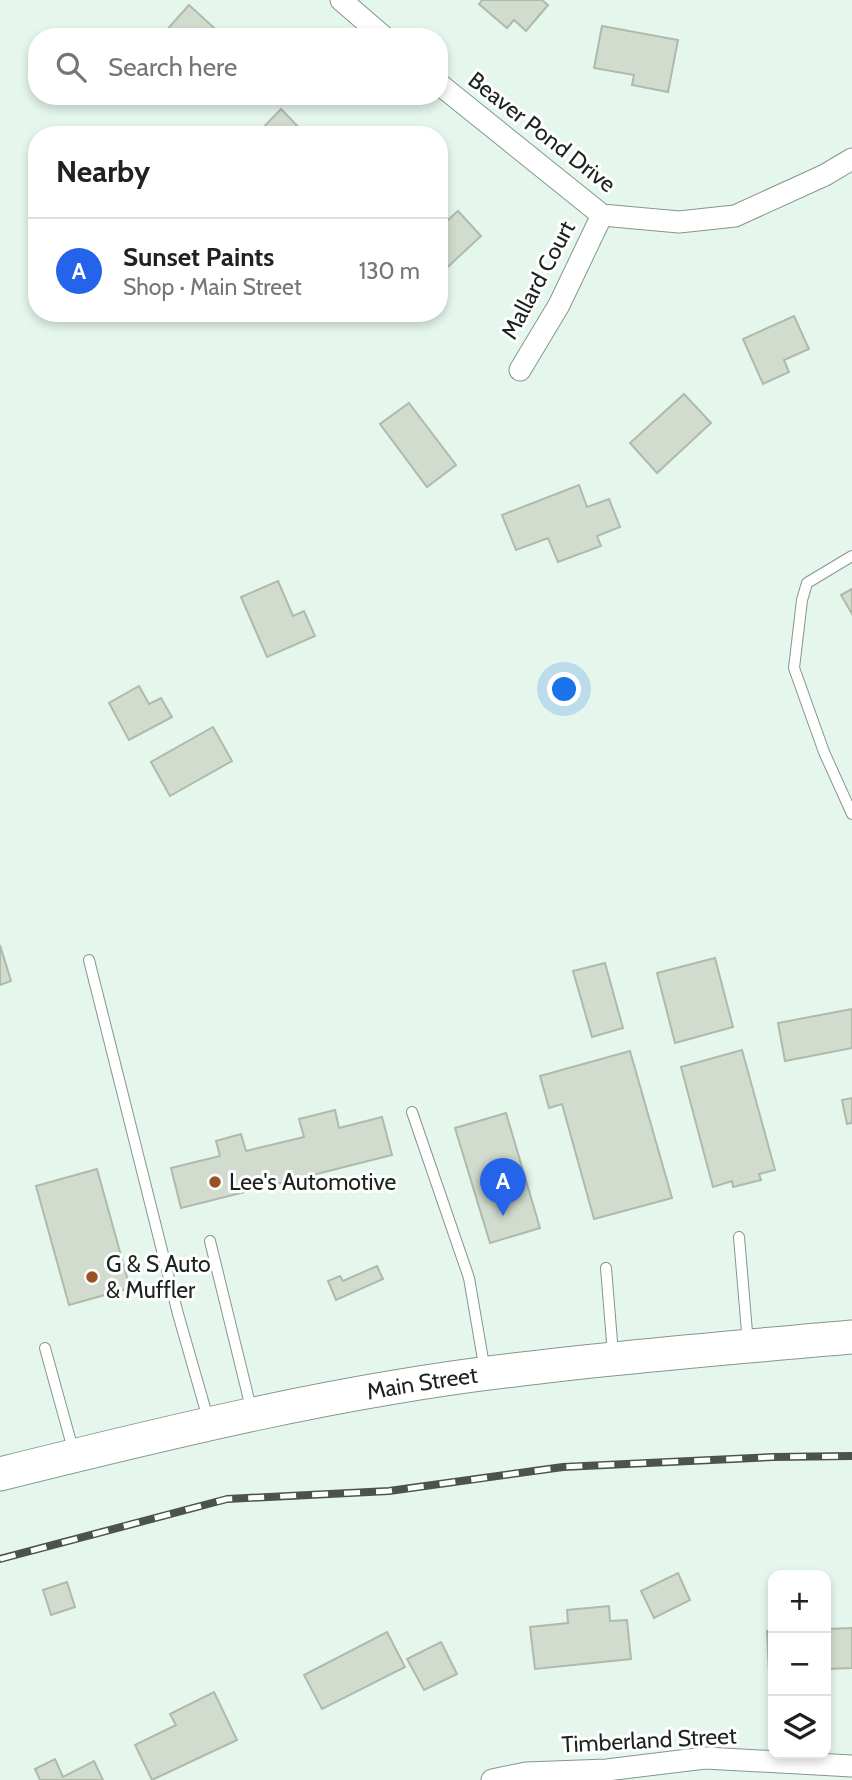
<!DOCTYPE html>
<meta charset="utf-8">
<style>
body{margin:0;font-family:Cabin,sans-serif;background:#f6f6f6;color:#202124}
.controls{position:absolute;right:21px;bottom:21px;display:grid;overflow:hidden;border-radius:14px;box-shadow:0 4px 10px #0003}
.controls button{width:63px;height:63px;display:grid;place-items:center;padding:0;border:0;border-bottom:2px solid #e0e0e0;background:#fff;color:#202124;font:35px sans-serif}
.you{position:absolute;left:565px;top:690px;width:24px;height:24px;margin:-18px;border:5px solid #fff;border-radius:50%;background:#1a73e8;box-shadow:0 0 0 10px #1a73e833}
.badge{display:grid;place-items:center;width:46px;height:46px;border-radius:50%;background:#2563eb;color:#fff;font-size:23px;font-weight:700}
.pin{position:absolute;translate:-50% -58px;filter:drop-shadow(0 2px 4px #0008)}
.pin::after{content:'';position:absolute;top:37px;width:24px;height:21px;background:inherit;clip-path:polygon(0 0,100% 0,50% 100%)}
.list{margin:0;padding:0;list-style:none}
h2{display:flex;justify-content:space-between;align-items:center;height:91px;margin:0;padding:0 28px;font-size:30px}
h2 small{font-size:23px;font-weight:400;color:#757577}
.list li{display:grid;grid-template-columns:46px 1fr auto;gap:21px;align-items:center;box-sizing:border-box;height:105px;padding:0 28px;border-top:2px solid #e0e0e0}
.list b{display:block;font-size:26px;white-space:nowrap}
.list p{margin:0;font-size:23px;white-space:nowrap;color:#757577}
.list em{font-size:23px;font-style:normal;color:#757577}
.icon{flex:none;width:38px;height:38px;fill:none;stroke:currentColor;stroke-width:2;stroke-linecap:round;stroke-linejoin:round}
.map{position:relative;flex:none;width:852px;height:1780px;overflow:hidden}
.search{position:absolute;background:#fff;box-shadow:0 4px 10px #0003;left:28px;top:28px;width:420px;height:77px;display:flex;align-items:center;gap:18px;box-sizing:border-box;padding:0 24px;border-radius:28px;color:#757577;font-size:26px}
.panel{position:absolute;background:#fff;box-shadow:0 4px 10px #0003;left:28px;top:126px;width:420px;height:196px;border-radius:28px}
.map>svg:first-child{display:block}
</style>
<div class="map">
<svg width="852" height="1780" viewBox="0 0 852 1780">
<rect width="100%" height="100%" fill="#e5f6ed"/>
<!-- building -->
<g fill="#d1dcce" stroke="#afbaad" stroke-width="2">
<path d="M482 0H542L548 5 526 31 514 20 507 28 479 4Z"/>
<path d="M189 5 224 37H167L164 33Z"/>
<path d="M602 26 678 40 668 92 632 85 634 75 594 68Z"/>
<path d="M281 109 306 135H256Z"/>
<path d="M458 211 481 236 439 275V228Z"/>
<path d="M794 316 809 349 784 360 789 372 763 384 743 339Z"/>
<path d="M684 394 711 423 657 473 630 443Z"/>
<path d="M409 403 456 465 427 487 380 424Z"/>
<path d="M579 485 587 507 609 499 620 527 597 536 601 546 558 562 548 538 516 550 502 515Z"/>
<path d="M278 581 293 616 304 611 315 636 267 657 241 597Z"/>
<path d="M852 589V614L841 595Z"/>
<path d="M139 686 149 704 161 698 172 717 129 740 109 703Z"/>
<path d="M213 727 232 761 170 796 151 762Z"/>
<path d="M0 945 11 981 0 985Z"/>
<path d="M715 958 733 1027 675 1043 657 973Z"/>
<path d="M605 963 623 1028 592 1037 573 971Z"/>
<path d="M852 1009V1048L785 1061 778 1023Z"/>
<path d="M742 1050 775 1170 759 1174 761 1180 733 1187 732 1181 713 1187 681 1067Z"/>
<path d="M630 1051 672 1198 594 1219 562 1104 549 1108 540 1076Z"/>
<path d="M852 1098V1123L847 1124 842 1100Z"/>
<path d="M335 1110 339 1128 382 1117 392 1155 181 1208 171 1168 220 1156 216 1141 241 1134 246 1151 304 1137 299 1119Z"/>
<path d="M506 1113 540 1228 490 1243 455 1128Z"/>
<path d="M97 1169 130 1288 69 1305 36 1186Z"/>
<path d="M377 1266 383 1279 336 1300 328 1281 340 1276 343 1281Z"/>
<path d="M678 1573 690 1600 654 1618 641 1591Z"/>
<path d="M67 1582 75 1607 51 1615 43 1590Z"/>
<path d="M609 1606 610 1621 627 1620 631 1659 535 1669 530 1627 568 1623 567 1610Z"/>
<path d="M852 1628V1668L826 1669V1629Z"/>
<path d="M767 1631H773V1671L769 1672Z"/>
<path d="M387 1632 405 1667 322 1709 304 1675Z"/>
<path d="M441 1642 457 1674 424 1690 407 1659Z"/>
<path d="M214 1692 237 1740 152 1780 135 1745 176 1725 170 1714Z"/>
<path d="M55 1759 63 1777 94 1761 103 1780H40L35 1769Z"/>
</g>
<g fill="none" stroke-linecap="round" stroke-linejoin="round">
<!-- lane casing -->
<g stroke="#86968d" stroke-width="12">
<g id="lane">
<path d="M852 556 807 583 802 600 794 668 824 752 852 814"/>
<path d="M89 960 178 1314 209 1422"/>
<path d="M412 1112 469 1278 485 1371"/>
<path d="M739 1237 748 1344"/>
<path d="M210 1241 252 1412"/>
<path d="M606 1268 613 1354"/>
<path d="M45 1348 74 1453"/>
</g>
</g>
<!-- street casing -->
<g stroke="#86968d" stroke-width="23">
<g id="street">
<path d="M341 0 384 37"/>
<path d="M439 84 602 215 679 222 735 216 825 175 852 159"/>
<path d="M520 370 559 305 602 215"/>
<path d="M492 1780 526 1773 607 1770 705 1758 852 1766"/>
</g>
</g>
<!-- primary casing -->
<g stroke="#86968d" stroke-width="35">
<g id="primary">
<path id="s1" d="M0 1474C169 1432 341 1390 514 1370 626 1356 739 1347 852 1337"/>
</g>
</g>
<!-- lane -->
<use href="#lane" stroke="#fff" stroke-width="10"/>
<!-- street -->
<use href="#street" stroke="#fff" stroke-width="21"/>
<!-- primary -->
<use href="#primary" stroke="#fff" stroke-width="33"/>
<!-- rail casing -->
<g stroke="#4a534e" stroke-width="8">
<path id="rail" d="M0 1559 227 1499 389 1491 563 1467 773 1457 852 1456"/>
</g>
<!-- rail -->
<use href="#rail" stroke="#fefefe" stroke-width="5" stroke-dasharray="16" stroke-linecap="butt"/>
</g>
<!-- markers -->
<g fill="#975325" stroke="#fefefe" stroke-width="2.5">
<circle cx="215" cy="1182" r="7"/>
<circle cx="92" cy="1277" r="7"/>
</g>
<g text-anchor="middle" stroke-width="6" stroke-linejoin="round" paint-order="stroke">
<!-- street labels -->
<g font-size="23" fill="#1c231f" stroke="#fefefe">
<text transform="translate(542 132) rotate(38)" y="8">Beaver Pond Drive</text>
<text transform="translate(538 280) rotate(-62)" y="8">Mallard Court</text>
<text dy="8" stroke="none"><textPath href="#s1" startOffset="432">Main Street</textPath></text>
<text transform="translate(649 1740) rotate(-3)" y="8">Timberland Street</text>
</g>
<!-- poi labels -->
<g font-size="23" fill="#1c231f" stroke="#fefefe" text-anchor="start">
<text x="229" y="1190">Lee's Automotive</text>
<text x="106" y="1272">G &amp; S Auto<tspan x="106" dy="26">&amp; Muffler</tspan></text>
</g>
</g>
</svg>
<div class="controls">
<button>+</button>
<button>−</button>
<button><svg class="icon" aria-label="layers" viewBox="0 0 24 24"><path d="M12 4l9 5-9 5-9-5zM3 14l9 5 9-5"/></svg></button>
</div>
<div class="you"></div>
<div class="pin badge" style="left:503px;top:1216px">A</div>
<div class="search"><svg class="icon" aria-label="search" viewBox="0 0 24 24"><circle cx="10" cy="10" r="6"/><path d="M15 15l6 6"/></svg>Search here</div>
<section class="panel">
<h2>Nearby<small></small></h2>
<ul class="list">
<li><span class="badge">A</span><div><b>Sunset Paints</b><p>Shop · Main Street</p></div><em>130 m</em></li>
</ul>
</section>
</div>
